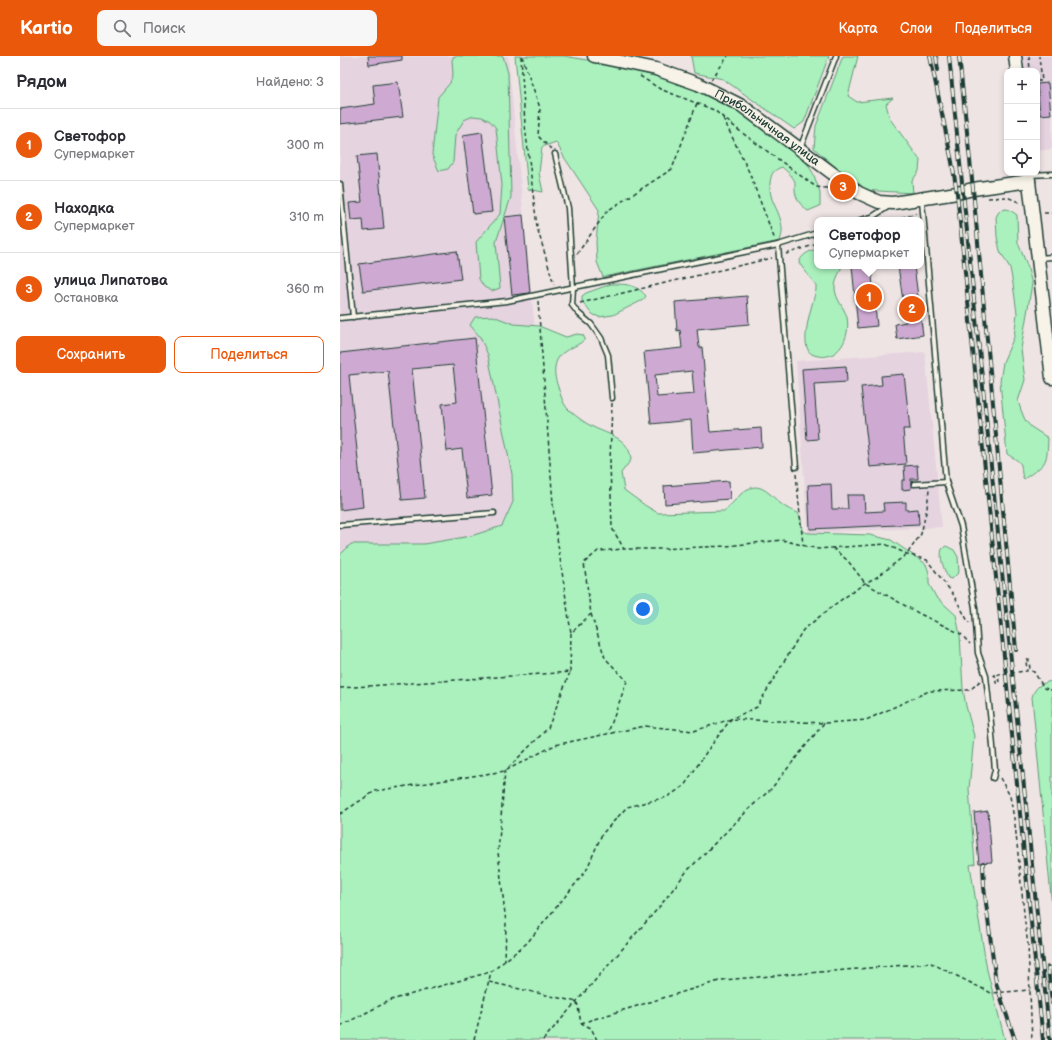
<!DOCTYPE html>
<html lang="ru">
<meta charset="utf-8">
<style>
body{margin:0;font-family:"Balsamiq Sans",sans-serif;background:#f7f7f7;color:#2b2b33}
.controls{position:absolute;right:12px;top:12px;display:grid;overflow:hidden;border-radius:8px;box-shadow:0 2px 6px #0003}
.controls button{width:36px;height:36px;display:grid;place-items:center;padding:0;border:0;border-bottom:1px solid #e1e1e2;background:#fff;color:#2b2b33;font:20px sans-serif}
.you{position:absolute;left:303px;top:553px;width:14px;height:14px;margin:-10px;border:3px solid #fff;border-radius:50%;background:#1a73e8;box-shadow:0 0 0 6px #1a73e833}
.badge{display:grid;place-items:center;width:26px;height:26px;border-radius:50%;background:#ea580c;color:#fff;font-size:13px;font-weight:700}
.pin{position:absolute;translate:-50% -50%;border:2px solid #fff;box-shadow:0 1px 4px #0006}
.popup{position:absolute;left:474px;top:161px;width:110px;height:52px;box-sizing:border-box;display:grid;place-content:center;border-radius:8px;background:#fff;filter:drop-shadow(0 1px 3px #0005);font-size:13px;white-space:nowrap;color:#7c7c81}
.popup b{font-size:15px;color:#2b2b33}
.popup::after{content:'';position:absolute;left:50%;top:100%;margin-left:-8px;border:8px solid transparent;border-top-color:#fff}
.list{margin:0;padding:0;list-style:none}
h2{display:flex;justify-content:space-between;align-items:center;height:52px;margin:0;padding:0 16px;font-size:17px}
h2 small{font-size:13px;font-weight:400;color:#7c7c81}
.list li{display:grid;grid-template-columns:26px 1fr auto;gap:12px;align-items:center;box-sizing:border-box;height:72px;padding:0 16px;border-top:1px solid #e1e1e2}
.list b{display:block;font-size:15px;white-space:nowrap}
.list p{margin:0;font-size:13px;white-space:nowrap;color:#7c7c81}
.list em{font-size:13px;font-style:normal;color:#7c7c81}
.actions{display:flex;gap:8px;padding:12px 16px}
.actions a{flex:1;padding:9px 0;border:1px solid #ea580c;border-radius:8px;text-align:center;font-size:14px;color:#ea580c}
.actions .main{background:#ea580c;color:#fff}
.icon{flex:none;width:22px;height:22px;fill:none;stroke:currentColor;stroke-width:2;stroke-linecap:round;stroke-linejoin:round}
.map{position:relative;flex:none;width:712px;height:984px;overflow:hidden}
header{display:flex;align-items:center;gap:24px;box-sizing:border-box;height:56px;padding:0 20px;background:#ea580c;color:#fff}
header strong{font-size:19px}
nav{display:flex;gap:22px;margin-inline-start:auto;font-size:14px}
.search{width:280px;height:36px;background:#f7f7f7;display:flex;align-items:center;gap:10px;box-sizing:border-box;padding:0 14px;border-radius:8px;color:#7c7c81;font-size:15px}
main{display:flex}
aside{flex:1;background:#fff}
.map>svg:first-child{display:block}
</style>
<header>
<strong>Kartio</strong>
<div class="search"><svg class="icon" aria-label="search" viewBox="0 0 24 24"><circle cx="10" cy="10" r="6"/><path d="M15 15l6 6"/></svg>Поиск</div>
<nav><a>Карта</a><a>Слои</a><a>Поделиться</a></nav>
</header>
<main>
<aside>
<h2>Рядом<small>Найдено: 3</small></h2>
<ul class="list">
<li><span class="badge">1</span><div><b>Светофор</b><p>Супермаркет</p></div><em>300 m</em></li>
<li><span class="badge">2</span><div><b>Находка</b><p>Супермаркет</p></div><em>310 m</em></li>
<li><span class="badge">3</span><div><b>улица Липатова</b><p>Остановка</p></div><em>360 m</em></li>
</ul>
<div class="actions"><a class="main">Сохранить</a><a>Поделиться</a></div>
</aside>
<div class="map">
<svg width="712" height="984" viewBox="0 0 712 984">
<rect width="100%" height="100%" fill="#efe4e4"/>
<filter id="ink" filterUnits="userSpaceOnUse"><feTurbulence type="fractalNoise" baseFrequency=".025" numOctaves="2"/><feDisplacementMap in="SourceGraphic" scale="8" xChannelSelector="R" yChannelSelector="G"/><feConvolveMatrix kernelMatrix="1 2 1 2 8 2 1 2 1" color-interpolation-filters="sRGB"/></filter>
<g filter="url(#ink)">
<!-- built -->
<g fill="#e5d3df">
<path d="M0 0H168L228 610 0 625Z"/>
<path d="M681 0H712V93L697 95V15H683Z"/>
<path d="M585 296 602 471 468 477 456 305Z"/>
</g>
<!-- green -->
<g fill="#aaf1bd" stroke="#649778">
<path d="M114 0H163L168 17 171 141 156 186 160 232 152 235 144 231 139 223 136 186 160 158 162 129 156 72 150 65 142 61 133 60 124 64 115 79 113 106 108 113 99 115 92 99 98 41 110 27 113 18 112 4Z"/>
<path d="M175 0H224L258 6 351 29 405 58 431 79 463 101 473 117 480 136V150L468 155C461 150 455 142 455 133 455 132 455 126 455 126 453 120 446 115 442 111 433 114 431 118 430 127 429 146 438 151 441 166 443 173 442 179 440 185L263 221 257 206 256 186 259 154 224 101 216 86 202 91 199 117 203 136 188 133Z"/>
<path d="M351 0H489L464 66 454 73 383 23 354 17Z"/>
<path d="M503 0H518L508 40 517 46 553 42 546 48 550 63 580 104 579 115 572 125 573 137 521 134 474 92 476 70Z"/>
<path d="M666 153 670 154 677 159 678 187 687 209 692 228 681 293 685 324 678 345 681 354 685 364 691 371 708 382C707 410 706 407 684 423 681 418 682 414 681 409 679 404 671 401 667 398L660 326 663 306 674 281 677 257 673 228 670 212 660 195 657 181 656 161 658 157 661 154Z"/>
<path d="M477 193V210H502C499 218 495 224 495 233 496 244 504 251 507 261 511 282 498 307 474 299 456 294 473 247 476 234V229L459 207C461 199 469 195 477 193Z"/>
<path d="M271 228C286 228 296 228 306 240L303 244 273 259 259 261 254 259 250 256 242 245V240L246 237Z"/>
<path d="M153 260 174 268 199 270 226 281 237 278 243 279 245 283C237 292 223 292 217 304 213 313 215 323 218 331 221 340 223 349 230 355 237 361 245 367 253 371 269 379 290 382 291 404L281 417 284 434 306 450 318 457 384 455C391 449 396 443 402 437 422 420 432 444 447 452 450 454 454 455 458 457L461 463 462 475 468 477 530 479 551 484 586 508 589 517V528L596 541 616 559 620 579 623 633 626 650 634 680 629 733 635 808 630 809 647 914 665 984H0V499L11 488H84L131 480 162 470 173 446 172 418 148 299 140 281 130 269 135 261Z"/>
<path d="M606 490 614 494 618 501 619 516 612 523 608 522C604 513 599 502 602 493Z"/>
<path d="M712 625V851L692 641C695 631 701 627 712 625Z"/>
</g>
<!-- building -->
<g fill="#ceaad3" stroke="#1f3d34" fill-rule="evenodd">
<path d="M28 0H62V4L29 9Z"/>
<path d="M58 26 63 61 0 68V53L35 48 33 29Z"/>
<path d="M708 27 711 58 700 59 697 28Z"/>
<path d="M142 76 152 156 133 158 123 79Z"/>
<path d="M37 98 44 173 24 175 23 163 11 164 9 147 22 146 17 100Z"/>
<path d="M183 159 190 237 172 239 164 161Z"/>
<path d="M117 195 121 223 23 235 19 208Z"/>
<path d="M512 210H531L537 270 518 272Z"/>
<path d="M558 210H574L583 279 557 283 555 268 566 266Z"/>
<path d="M407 240 409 268 357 273 359 291H362L370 376 421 372 422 391 353 397 351 364 311 368 304 296 342 292 340 274 337 275 335 246ZM352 315 354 338 317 341 315 319Z"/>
<path d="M135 282 152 439 127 442 122 393 107 395 102 348 117 346 113 309 72 313 85 442 62 444 48 315 9 319 23 451 0 454V297Z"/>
<path d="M506 310 507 326 474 328 478 383 467 384 462 313Z"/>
<path d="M564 318 570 373H563L566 408 530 411 521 331 542 329 541 320Z"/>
<path d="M577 409 578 423H571V433L562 434V424H565L564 410Z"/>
<path d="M389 425 390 443 325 448 324 430Z"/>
<path d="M491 428 492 453H508L507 439H524L525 456 544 455 543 447 566 446V454L578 453 579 468 470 473 468 429Z"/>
<path d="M648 755 652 806 639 807 634 757Z"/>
</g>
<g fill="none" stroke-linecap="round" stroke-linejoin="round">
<!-- lane casing -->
<g stroke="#1f3d34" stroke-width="7">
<g id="lane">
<path d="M461 90 496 0"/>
<path d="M215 98 228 152 233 232 232 249 238 257 251 268 261 282 268 299 272 342"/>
<path d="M689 119 712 118"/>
<path d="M0 128 13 261"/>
<path d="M582 145 606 426 621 470 635 552 638 597 646 620 651 667 655 714 653 722"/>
<path d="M521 164 532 161 549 150"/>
<path d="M438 189 456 411"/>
<path d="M698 202 712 201"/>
<path d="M0 262 167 245 438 189 477 177"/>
<path d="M574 428 606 426"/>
<path d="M0 469 154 457"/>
</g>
</g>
<!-- secondary casing -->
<g stroke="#1f3d34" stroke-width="15">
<g id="secondary">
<path id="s1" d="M254 0 316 13 358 28 402 50 519 137 539 146 553 147 617 137 633 133 689 125"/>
<path d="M675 0 677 15"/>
<path d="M688 117 712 322"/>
</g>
</g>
<!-- path -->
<g stroke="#1f3d34" stroke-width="1.5" stroke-dasharray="4 3" stroke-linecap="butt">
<path d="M181 0 185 69 197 171 214 229"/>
<path d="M182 0 200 52 198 80 211 93"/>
<path d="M689 0 690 15"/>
<path d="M300 20 320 33 374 54 401 76 476 131 497 133"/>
<path d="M371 24 388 0"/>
<path d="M697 25H702L699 0"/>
<path d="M383 62 409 116 435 184"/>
<path d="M648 142 667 141 681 147"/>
<path d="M704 157H712"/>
<path d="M555 164 576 157"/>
<path d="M237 198 267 155 332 113 357 47"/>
<path d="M446 198 477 188"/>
<path d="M198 245 214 461 231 577"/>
<path d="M240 247 432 202"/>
<path d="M272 347 270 406 272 472 284 493H318L387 490 442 484 478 493 545 488 567 498 587 504 613 538 629 567"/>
<path d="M456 418 463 489"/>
<path d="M493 492 508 505 525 527 580 558 621 578 630 588"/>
<path d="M251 558 265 602 287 625 268 677"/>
<path d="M230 616 231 577 251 558 244 507 258 495 284 493"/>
<path d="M653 619H655L656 627H659L658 618 687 615 686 604H689L690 614 694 616 704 632 712 634"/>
<path d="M0 632 230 616 208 672 165 715 158 796 166 867 165 905"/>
<path d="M660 722 670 740 675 768 685 867 688 889 692 984"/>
<path d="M0 758 35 735 165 715 215 689 305 670 354 675 391 663 484 667 526 664 589 635 630 634 641 624"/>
<path d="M149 926 237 946"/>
<path d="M237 946 241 967 251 972 257 984"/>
<path d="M241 967 382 924 591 907 651 937 690 934"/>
<path d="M0 970 51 944 150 916"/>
<path d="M134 984 151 916 187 887 246 815 262 778 287 751 327 741 344 730 367 695 391 663 417 651 463 574 494 549 525 527 537 521 567 498 581 478 587 452 589 434"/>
<path d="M203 984 320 850 347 815 412 750 431 733 484 667"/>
</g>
<!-- lane -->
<use href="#lane" stroke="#f7f3e8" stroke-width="4"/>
<!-- secondary -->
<use href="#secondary" stroke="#f7f3e8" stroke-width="12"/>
<!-- rail casing -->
<g stroke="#1f3d34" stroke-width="4">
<g id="rail">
<path d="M590 0 612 106 617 137 703 984"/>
<path d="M596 0 598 14"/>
<path d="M609 0 710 984"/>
<path d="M619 0 633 133 676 594"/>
<path d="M643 807 644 831 656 927 675 984"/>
<path d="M708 911 712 947"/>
</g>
</g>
<!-- rail -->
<use href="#rail" stroke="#f7f3e8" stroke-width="2.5" stroke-dasharray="8" stroke-linecap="butt"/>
</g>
</g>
<g text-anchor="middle" stroke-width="3" stroke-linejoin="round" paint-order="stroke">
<!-- street labels -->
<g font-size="12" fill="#1f3d34" stroke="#f7f3e8">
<text dy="4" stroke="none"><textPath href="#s1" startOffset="190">Прибольничная улица</textPath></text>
</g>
</g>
</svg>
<div class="controls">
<button>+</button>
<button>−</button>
<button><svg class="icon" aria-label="locate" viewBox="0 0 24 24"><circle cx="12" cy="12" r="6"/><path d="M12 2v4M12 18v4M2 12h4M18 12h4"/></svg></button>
</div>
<div class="you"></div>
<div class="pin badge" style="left:529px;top:241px">1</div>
<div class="popup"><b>Светофор</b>Супермаркет</div>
<div class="pin badge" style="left:572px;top:253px">2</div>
<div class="pin badge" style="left:503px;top:131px">3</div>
</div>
</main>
